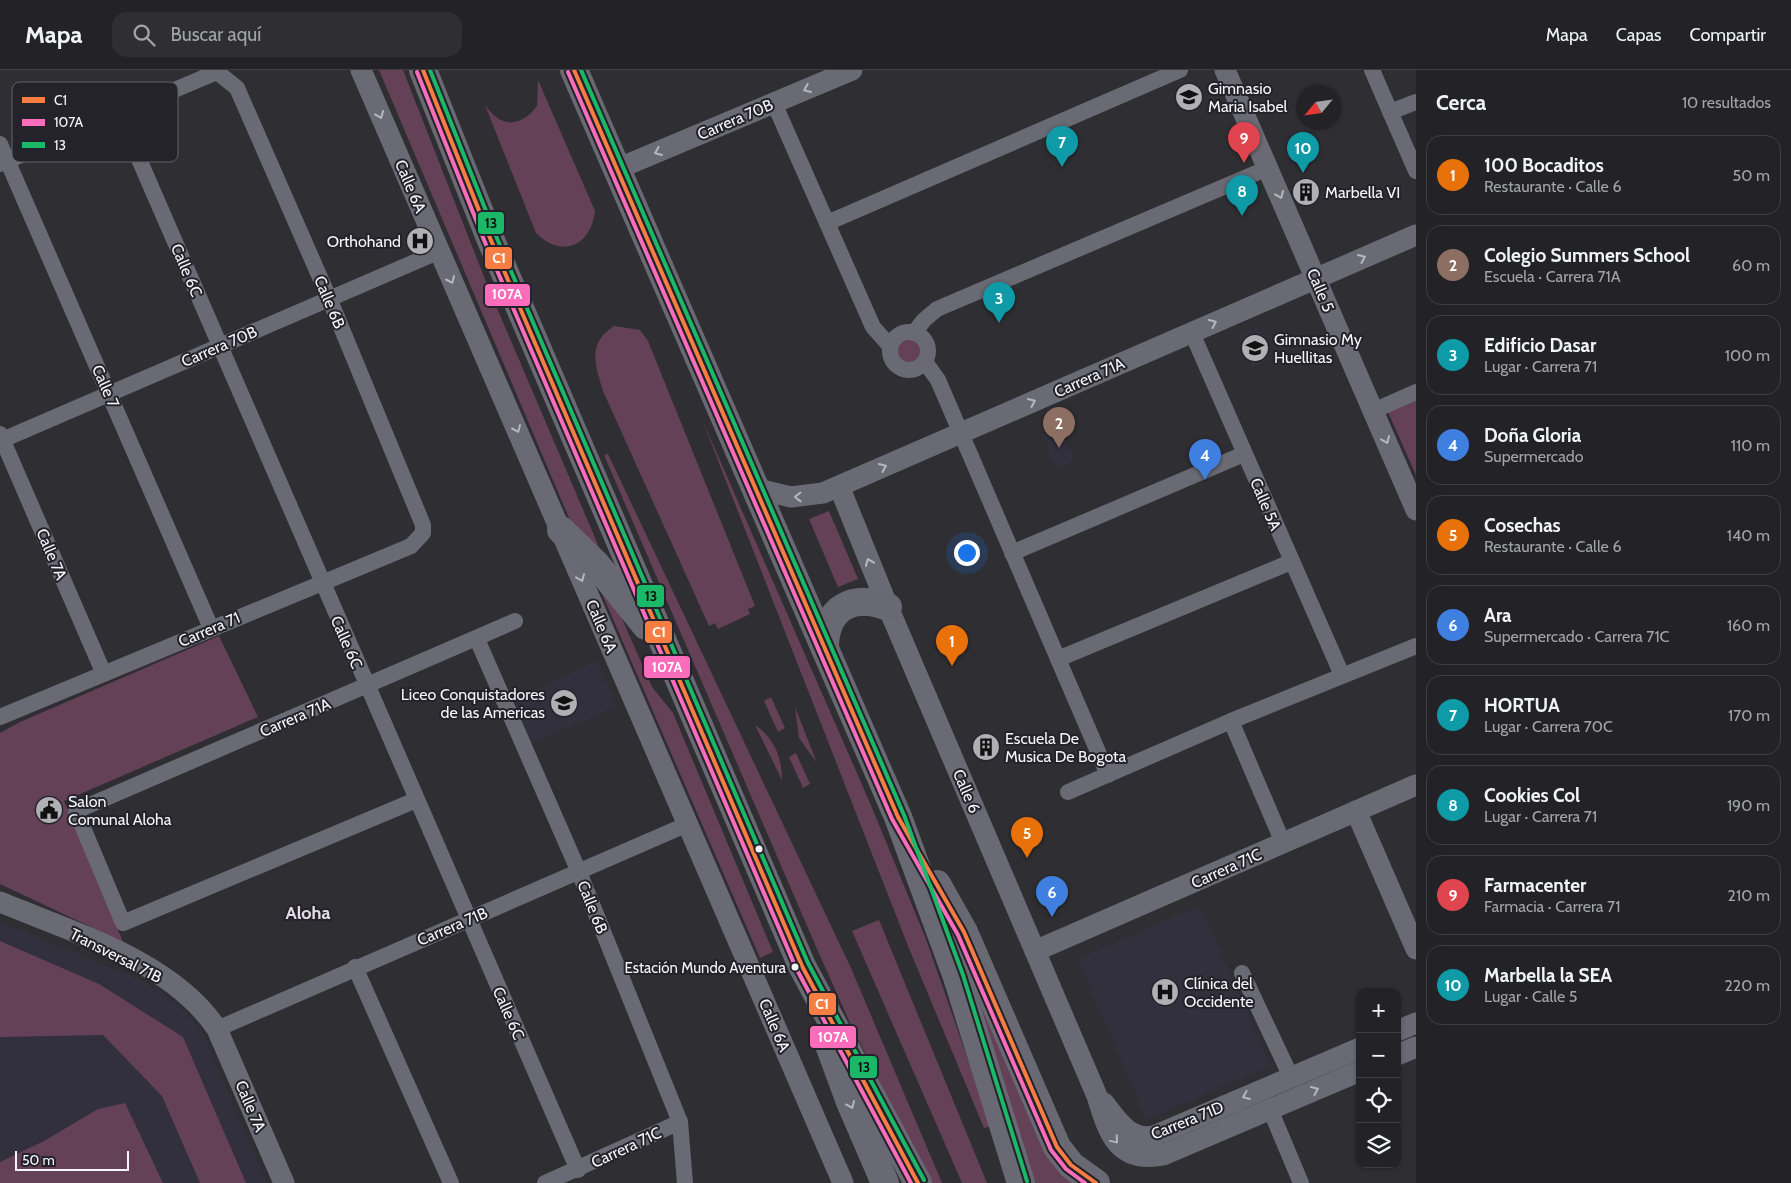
<!DOCTYPE html>
<html lang="es">
<meta charset="utf-8">
<style>
body{margin:0;font-family:Cabin,sans-serif;background:#2f2f32;color:#f1f3f6}
.controls{position:absolute;right:15px;bottom:15px;display:grid;overflow:hidden;border-radius:10px;box-shadow:0 1px 4px #0004}
.controls button{width:45px;height:45px;display:grid;place-items:center;padding:0;border:0;border-bottom:1px solid #403f43;background:#232226;color:#f1f3f6;font:25px sans-serif}
.compass{position:absolute;left:1296px;top:15px;width:45px;height:45px;border-radius:50%;background:#232226;box-shadow:0 1px 4px #0004;rotate:241deg}
.scale{position:absolute;left:15px;bottom:12px;width:114px;box-sizing:border-box;padding-left:5px;border:2px solid #f5f4f9;border-top:0;font-size:14px;line-height:18px;white-space:nowrap;color:#f5f4f9;-webkit-text-stroke:4px #24222a;paint-order:stroke}
.you{position:absolute;left:966px;top:482px;width:18px;height:18px;margin:-12px;border:4px solid #fff;border-radius:50%;background:#1a73e8;box-shadow:0 0 0 8px #1a73e833}
.badge{display:grid;place-items:center;width:32px;height:32px;border-radius:50%;background:#bca0f2;color:#fff;font-size:16px;font-weight:700}
.pin{position:absolute;translate:-50% -41px;filter:drop-shadow(0 1px 2px #0008)}
.pin::after{content:'';position:absolute;top:26px;width:18px;height:15px;background:inherit;clip-path:polygon(0 0,100% 0,50% 100%)}
.list{margin:0;padding:0;list-style:none}
h2{display:flex;justify-content:space-between;align-items:center;height:65px;margin:0;padding:0 20px;font-size:21px}
h2 small{font-size:16px;font-weight:400;color:#a3a4a7}
.list li{display:grid;grid-template-columns:32px 1fr auto;gap:15px;align-items:center;box-sizing:border-box;height:80px;margin:0 10px 10px;padding:0 10px;border:1px solid #403f43;border-radius:15px}
.list b{display:block;font-size:19px;white-space:nowrap}
.list p{margin:0;font-size:16px;white-space:nowrap;color:#a3a4a7}
.list em{font-size:16px;font-style:normal;color:#a3a4a7}
.icon{flex:none;width:28px;height:28px;fill:none;stroke:currentColor;stroke-width:2;stroke-linecap:round;stroke-linejoin:round}
.map{position:relative;flex:none;width:1416px;height:1113px;overflow:hidden}
header{display:flex;align-items:center;gap:30px;box-sizing:border-box;height:70px;padding:0 25px;background:#232226;border-bottom:1px solid #403f43}
header strong{font-size:24px}
nav{display:flex;gap:28px;margin-inline-start:auto;font-size:18px}
.search{width:350px;height:45px;background:#2f2f32;display:flex;align-items:center;gap:12px;box-sizing:border-box;padding:0 18px;border-radius:15px;color:#a3a4a7;font-size:19px}
main{display:flex}
aside{flex:1;background:#232226}
.map>svg:first-child{display:block}
</style>
<header>
<strong>Mapa</strong>
<div class="search"><svg class="icon" aria-label="search" viewBox="0 0 24 24"><circle cx="10" cy="10" r="6"/><path d="M15 15l6 6"/></svg>Buscar aquí</div>
<nav><a>Mapa</a><a>Capas</a><a>Compartir</a></nav>
</header>
<main>
<div class="map">
<svg width="1416" height="1113" viewBox="0 0 1416 1113">
<rect width="100%" height="100%" fill="#2f2e32"/>
<!-- built -->
<g fill="#32303c">
<path d="M1258 257 1272 289 1252 298 1238 266Z"/>
<path d="M1060 357 1075 391 1057 399 1042 365Z"/>
<path d="M597 591 617 636 532 674 511 630Z"/>
<path d="M1200 835 1271 996 1147 1050 1077 889Z"/>
<path d="M0 852 125 903 162 921 183 940 202 961 267 1113H0Z"/>
</g>
<!-- green -->
<g fill="#644157">
<path d="M379 0H403L488 217 605 491 575 462Z"/>
<path d="M538 10 595 141C591 176 562 189 536 163L485 35C501 58 520 58 537 36Z"/>
<path d="M614 256 640 260 648 271 755 536 748 539 750 544 718 559 715 553 709 556 603 321C595 295 587 273 614 256Z"/>
<circle cx="910" cy="282" r="14"/>
<path d="M1416 330V405L1388 342Z"/>
<path d="M701 347 870 733 926 869 991 1056 984 1058 908 876Z"/>
<path d="M608 384 851 898 942 1113H931L851 955 817 879 604 385Z"/>
<path d="M829 441 858 509 838 517 809 449Z"/>
<path d="M593 503 610 521 652 617 673 643 773 882 760 888Z"/>
<path d="M219 566 258 647 64 731 123 872 0 814V663L20 652Z"/>
<path d="M771 627 785 658 778 662 764 631Z"/>
<path d="M795 637 817 693 799 668Z"/>
<path d="M755 655C774 668 782 687 782 710Z"/>
<path d="M796 683 810 714 803 718 789 687Z"/>
<path d="M879 850 987 1113H962L852 861Z"/>
<path d="M0 871 99 914 183 967 246 1113H200L162 1026 103 965 0 967Z"/>
<path d="M979 916 1075 1113H1033L972 919Z"/>
<path d="M125 1033 163 1113H0V1092L44 1071 98 1039Z"/>
</g>
<g fill="none" stroke-linecap="round" stroke-linejoin="round">
<!-- minor -->
<g stroke="#696a74" stroke-width="16">
<path d="M1372 0 1416 101"/>
<path d="M774 33 873 257 890 276"/>
<path d="M1390 42 1416 32"/>
<path d="M119 43 578 1100"/>
<path d="M0 74 211 558"/>
<path d="M0 94 217 2 237 18 329 228 423 455V463L411 476 0 647"/>
<path d="M827 153 1180 0"/>
<circle cx="909" cy="281" r="19"/>
<path d="M914 263 924 250 937 239 1268 98"/>
<path d="M1192 263 1342 605"/>
<path d="M925 292 938 310 1108 705"/>
<path d="M1373 341 1416 322"/>
<path d="M0 364 104 604"/>
<path d="M0 371 438 182"/>
<path d="M1012 483 1244 384"/>
<path d="M477 569 579 802 680 1052 685 1113"/>
<path d="M1058 589 1291 492"/>
<path d="M1231 651 1283 773"/>
<path d="M1068 722 1231 651 1416 576"/>
<path d="M416 730 123 853 76 741 515 551"/>
<path d="M355 897 451 1113"/>
<path d="M1242 903 1291 1007"/>
<path d="M217 959 688 754"/>
<path d="M1270 1039 1301 1113"/>
<path d="M545 1113 680 1052"/>
</g>
<!-- tertiary -->
<g stroke="#696a74" stroke-width="21">
<path d="M361 0 843 1113"/>
<path d="M1225 0 1416 440"/>
<path d="M617 99 852 0"/>
<path d="M839 416 888 537 1097 1026C1108 1062 1117 1094 1163 1085L1360 1001"/>
<path d="M758 419 791 427 823 423 1416 165"/>
<path d="M1356 741 1416 879"/>
<path d="M0 832C72 862 172 891 217 959L284 1113"/>
<path d="M1035 881 1416 715"/>
<path d="M1397 961 1416 953"/>
<path d="M1397 985 1416 977"/>
<path d="M1104 1033C1117 1050 1130 1071 1154 1066L1360 978"/>
</g>
<!-- trunk -->
<g stroke="#686972" stroke-width="28">
<path d="M423 0 490 168 802 896 918 1113"/>
<path d="M574 0 898 747 957 907 1021 1113"/>
<path d="M561 460 596 494 646 556"/>
<path d="M825 573C828 536 854 524 888 537"/>
<path d="M937 814 964 862 1057 1077 1071 1095 1096 1113"/>
<path d="M829 975 850 1032 885 1113"/>
</g>
<!-- bus-1 casing -->
<g stroke="#24222a" stroke-width="8">
<g id="bus-1">
<path d="M423 0 490 168 802 896 918 1113"/>
<path d="M574 0 898 747 964 862 1057 1077 1071 1095 1096 1113"/>
</g>
</g>
<!-- bus-2 casing -->
<g stroke="#24222a" stroke-width="8">
<g id="bus-2">
<path d="M417 2 484 170 796 898 911 1113"/>
<path d="M568 2 892 749 958 865 1051 1080 1066 1099 1085 1113"/>
</g>
</g>
<!-- bus-3 casing -->
<g stroke="#24222a" stroke-width="8">
<g id="bus-3">
<path d="M430 0 496 166 808 893 924 1110"/>
<path d="M581 0 904 745 963 905 1027 1111"/>
</g>
</g>
<!-- bus-1 -->
<use href="#bus-1" stroke="#f77d43" stroke-width="4"/>
<!-- bus-2 -->
<use href="#bus-2" stroke="#fb6dba" stroke-width="4"/>
<!-- bus-3 -->
<use href="#bus-3" stroke="#1ab867" stroke-width="4"/>
</g>
<!-- one-way arrows -->
<defs><path id="oneway-chevron" d="M-2-3.5L2.5 0L-2 3.5" fill="none" stroke-width="1.6" stroke-linecap="round" stroke-linejoin="round" transform="scale(1.25)"/></defs>
<g stroke="#b6b6bd">
<use href="#oneway-chevron" transform="translate(807 19) rotate(157)"/>
<use href="#oneway-chevron" transform="translate(380 45) rotate(67)"/>
<use href="#oneway-chevron" transform="translate(658 82) rotate(157)"/>
<use href="#oneway-chevron" transform="translate(1280 125) rotate(67)"/>
<use href="#oneway-chevron" transform="translate(1362 188) rotate(-24)"/>
<use href="#oneway-chevron" transform="translate(451 210) rotate(66)"/>
<use href="#oneway-chevron" transform="translate(1213 253) rotate(-24)"/>
<use href="#oneway-chevron" transform="translate(1032 332) rotate(-24)"/>
<use href="#oneway-chevron" transform="translate(517 359) rotate(66)"/>
<use href="#oneway-chevron" transform="translate(1386 370) rotate(67)"/>
<use href="#oneway-chevron" transform="translate(883 397) rotate(-24)"/>
<use href="#oneway-chevron" transform="translate(798 427) rotate(179)"/>
<use href="#oneway-chevron" transform="translate(869 492) rotate(-112)"/>
<use href="#oneway-chevron" transform="translate(581 508) rotate(67)"/>
<use href="#oneway-chevron" transform="translate(1315 1020) rotate(-23)"/>
<use href="#oneway-chevron" transform="translate(1246 1026) rotate(157)"/>
<use href="#oneway-chevron" transform="translate(1115 1070) rotate(50)"/>
</g>
<use stroke="#b6b5bc" href="#oneway-chevron" transform="translate(851 1035) rotate(67)"/>
<!-- icons -->
<defs>
<g id="school-disc" transform="scale(1.4375)"><circle r="9.5" fill="#b0afb3" stroke="#24222a"/><path d="M0-5L7-2L0 1L-7-2ZM-4 1L0 2.5L4 1V4Q0 6-4 4Z" fill="#111"/></g>
<g id="building-disc" transform="scale(1.4375)"><circle r="9.5" fill="#b0afb3" stroke="#24222a"/><path d="M-4-6H4V6H1V3H-1V6H-4ZM-2.5-4.3h1.7v1.8h-1.7ZM.8-4.3h1.7v1.8H.8ZM-2.5-1h1.7V.8h-1.7ZM.8-1h1.7V.8H.8Z" fill="#111"/></g>
<g id="hospital-disc" transform="scale(1.4375)"><circle r="9.5" fill="#b0afb3" stroke="#24222a"/><path d="M-5-5h3v3.5h4V-5h3V5h-3V1.5h-4V5h-3Z" fill="#111"/></g>
<g id="civic-disc" transform="scale(1.4375)"><circle r="9.5" fill="#b0afb3" stroke="#24222a"/><path d="M-.6-6.5H3V-4.5H.6V-3L4-1V1h2V6H-6V1h2V-1L-.6-3ZM-1.2 2.5V6h2.4V2.5Z" fill="#111"/></g>
</defs>
<g fill-rule="evenodd">
<use href="#school-disc" x="1189" y="27"/>
<use href="#building-disc" x="1306" y="122"/>
<use href="#hospital-disc" x="420" y="171"/>
<use href="#school-disc" x="1255" y="278"/>
<use href="#school-disc" x="564" y="633"/>
<use href="#building-disc" x="986" y="677"/>
<use href="#civic-disc" x="49" y="740"/>
<use href="#hospital-disc" x="1165" y="922"/>
</g>
<!-- markers -->
<g fill="#f5f4f9" stroke="#24222a" stroke-width="2">
<circle cx="759" cy="779" r="4.5"/>
<circle cx="795" cy="897" r="4.5"/>
</g>
<g text-anchor="middle" stroke-width="4" stroke-linejoin="round" paint-order="stroke">
<!-- bus labels -->
<g font-size="15" fill="#f5f4f9" stroke="#24222a" text-anchor="end">
<text x="786" y="903">Estación Mundo Aventura</text>
</g>
<!-- poi labels -->
<g font-size="16" fill="#f5f4f9" stroke="#24222a" text-anchor="start">
<text x="1208" y="24">Gimnasio<tspan x="1208" dy="18">Maria Isabel</tspan></text>
<text x="1325" y="128">Marbella VI</text>
<text x="401" y="177" text-anchor="end">Orthohand</text>
<text x="1274" y="275">Gimnasio My<tspan x="1274" dy="18">Huellitas</tspan></text>
<text x="545" y="630" text-anchor="end">Liceo Conquistadores<tspan x="545" dy="18">de las Americas</tspan></text>
<text x="1005" y="674">Escuela De<tspan x="1005" dy="18">Musica De Bogota</tspan></text>
<text x="68" y="737">Salon<tspan x="68" dy="18">Comunal Aloha</tspan></text>
<text x="1184" y="919">Clínica del<tspan x="1184" dy="18">Occidente</tspan></text>
</g>
<!-- street labels -->
<g font-size="16" fill="#f5f4f9" stroke="#24222a">
<text transform="translate(735 49) rotate(-23)" y="6">Carrera 70B</text>
<text transform="translate(411 116) rotate(67)" y="6">Calle 6A</text>
<text transform="translate(187 200) rotate(67)" y="6">Calle 6C</text>
<text transform="translate(1321 220) rotate(67)" y="6">Calle 5</text>
<text transform="translate(330 232) rotate(67)" y="6">Calle 6B</text>
<text transform="translate(219 276) rotate(-23)" y="6">Carrera 70B</text>
<text transform="translate(1089 307) rotate(-24)" y="6">Carrera 71A</text>
<text transform="translate(106 316) rotate(66)" y="6">Calle 7</text>
<text transform="translate(1266 434) rotate(67)" y="6">Calle 5A</text>
<text transform="translate(52 484) rotate(67)" y="6">Calle 7A</text>
<text transform="translate(602 556) rotate(67)" y="6">Calle 6A</text>
<text transform="translate(209 559) rotate(-23)" y="6">Carrera 71</text>
<text transform="translate(347 572) rotate(66)" y="6">Calle 6C</text>
<text transform="translate(295 647) rotate(-23)" y="6">Carrera 71A</text>
<text transform="translate(967 721) rotate(67)" y="6">Calle 6</text>
<text transform="translate(1226 798) rotate(-24)" y="6">Carrera 71C</text>
<text transform="translate(593 837) rotate(68)" y="6">Calle 6B</text>
<text transform="translate(452 856) rotate(-23)" y="6">Carrera 71B</text>
<text transform="translate(116 885) rotate(27)" y="6">Transversal 71B</text>
<text transform="translate(509 943) rotate(66)" y="6">Calle 6C</text>
<text transform="translate(775 955) rotate(67)" y="6">Calle 6A</text>
<text transform="translate(251 1036) rotate(67)" y="6">Calle 7A</text>
<text transform="translate(1187 1050) rotate(-22)" y="6">Carrera 71D</text>
<text transform="translate(626 1077) rotate(-25)" y="6">Carrera 71C</text>
</g>
<!-- neighbourhood labels -->
<g font-size="18" font-weight="bold" fill="#e0dde8" stroke="#24222a">
<text x="308" y="849">Aloha</text>
</g>
</g>
<!-- legend -->
<rect x="12" y="12" width="166" height="80" rx="8" fill="#24222a" stroke="#636168" stroke-width="1"/>
<rect x="22" y="27" width="23" height="6" fill="#f77d43"/>
<rect x="22" y="49" width="23" height="7" fill="#fb6dba"/>
<rect x="22" y="72" width="23" height="6" fill="#1ab867"/>
<g font-size="14" fill="#f5f4f9">
<text x="54" y="35">C1</text>
<text x="54" y="57">107A</text>
<text x="54" y="80">13</text>
</g>
<g stroke="#24222a" stroke-width="2">
<rect x="477" y="141" width="28" height="24" rx="5" fill="#1ab867"/>
<rect x="484" y="176" width="29" height="24" rx="5" fill="#f77d43"/>
<rect x="484" y="213" width="47" height="24" rx="5" fill="#fb6dba"/>
<rect x="636" y="514" width="29" height="24" rx="5" fill="#1ab867"/>
<rect x="644" y="550" width="29" height="24" rx="5" fill="#f77d43"/>
<rect x="643" y="585" width="48" height="24" rx="5" fill="#fb6dba"/>
<rect x="808" y="922" width="29" height="24" rx="5" fill="#f77d43"/>
<rect x="809" y="955" width="48" height="24" rx="5" fill="#fb6dba"/>
<rect x="849" y="985" width="29" height="24" rx="5" fill="#1ab867"/>
</g>
<g font-size="14" text-anchor="middle" font-weight="bold" fill="#fff">
<text x="499" y="193">C1</text>
<text x="507" y="229">107A</text>
<text x="659" y="567">C1</text>
<text x="667" y="602">107A</text>
<text x="822" y="939">C1</text>
<text x="833" y="972">107A</text>
</g>
<g font-size="14" text-anchor="middle" font-weight="bold" fill="#111">
<text x="491" y="158">13</text>
<text x="651" y="531">13</text>
<text x="864" y="1002">13</text>
</g>
</svg>
<div class="controls">
<button>+</button>
<button>−</button>
<button><svg class="icon" aria-label="locate" viewBox="0 0 24 24"><circle cx="12" cy="12" r="6"/><path d="M12 2v4M12 18v4M2 12h4M18 12h4"/></svg></button>
<button><svg class="icon" aria-label="layers" viewBox="0 0 24 24"><path d="M12 4l9 5-9 5-9-5zM3 14l9 5 9-5"/></svg></button>
</div>
<svg class="compass" viewBox="-18 -18 36 36"><path d="M0-13l5 13h-10z" fill="#e53935"/><path d="M0 13l5-13h-10z" fill="#a3a4a7"/></svg>
<div class="scale">50 m</div>
<div class="you"></div>
<div class="pin badge" style="left:952px;top:596px;background:#e8710a">1</div>
<div class="pin badge" style="left:1059px;top:378px;background:#8d6e63">2</div>
<div class="pin badge" style="left:999px;top:253px;background:#0f9aa8">3</div>
<div class="pin badge" style="left:1205px;top:410px;background:#3f7fe0">4</div>
<div class="pin badge" style="left:1027px;top:788px;background:#e8710a">5</div>
<div class="pin badge" style="left:1052px;top:847px;background:#3f7fe0">6</div>
<div class="pin badge" style="left:1062px;top:97px;background:#0f9aa8">7</div>
<div class="pin badge" style="left:1242px;top:146px;background:#0f9aa8">8</div>
<div class="pin badge" style="left:1244px;top:93px;background:#e0444e">9</div>
<div class="pin badge" style="left:1303px;top:103px;background:#0f9aa8">10</div>
</div>
<aside>
<h2>Cerca<small>10 resultados</small></h2>
<ul class="list">
<li><span class="badge" style="background:#e8710a">1</span><div><b>100 Bocaditos</b><p>Restaurante · Calle 6</p></div><em>50 m</em></li>
<li><span class="badge" style="background:#8d6e63">2</span><div><b>Colegio Summers School</b><p>Escuela · Carrera 71A</p></div><em>60 m</em></li>
<li><span class="badge" style="background:#0f9aa8">3</span><div><b>Edificio Dasar</b><p>Lugar · Carrera 71</p></div><em>100 m</em></li>
<li><span class="badge" style="background:#3f7fe0">4</span><div><b>Doña Gloria</b><p>Supermercado</p></div><em>110 m</em></li>
<li><span class="badge" style="background:#e8710a">5</span><div><b>Cosechas</b><p>Restaurante · Calle 6</p></div><em>140 m</em></li>
<li><span class="badge" style="background:#3f7fe0">6</span><div><b>Ara</b><p>Supermercado · Carrera 71C</p></div><em>160 m</em></li>
<li><span class="badge" style="background:#0f9aa8">7</span><div><b>HORTUA</b><p>Lugar · Carrera 70C</p></div><em>170 m</em></li>
<li><span class="badge" style="background:#0f9aa8">8</span><div><b>Cookies Col</b><p>Lugar · Carrera 71</p></div><em>190 m</em></li>
<li><span class="badge" style="background:#e0444e">9</span><div><b>Farmacenter</b><p>Farmacia · Carrera 71</p></div><em>210 m</em></li>
<li><span class="badge" style="background:#0f9aa8">10</span><div><b>Marbella la SEA</b><p>Lugar · Calle 5</p></div><em>220 m</em></li>
</ul>
</aside>
</main>
